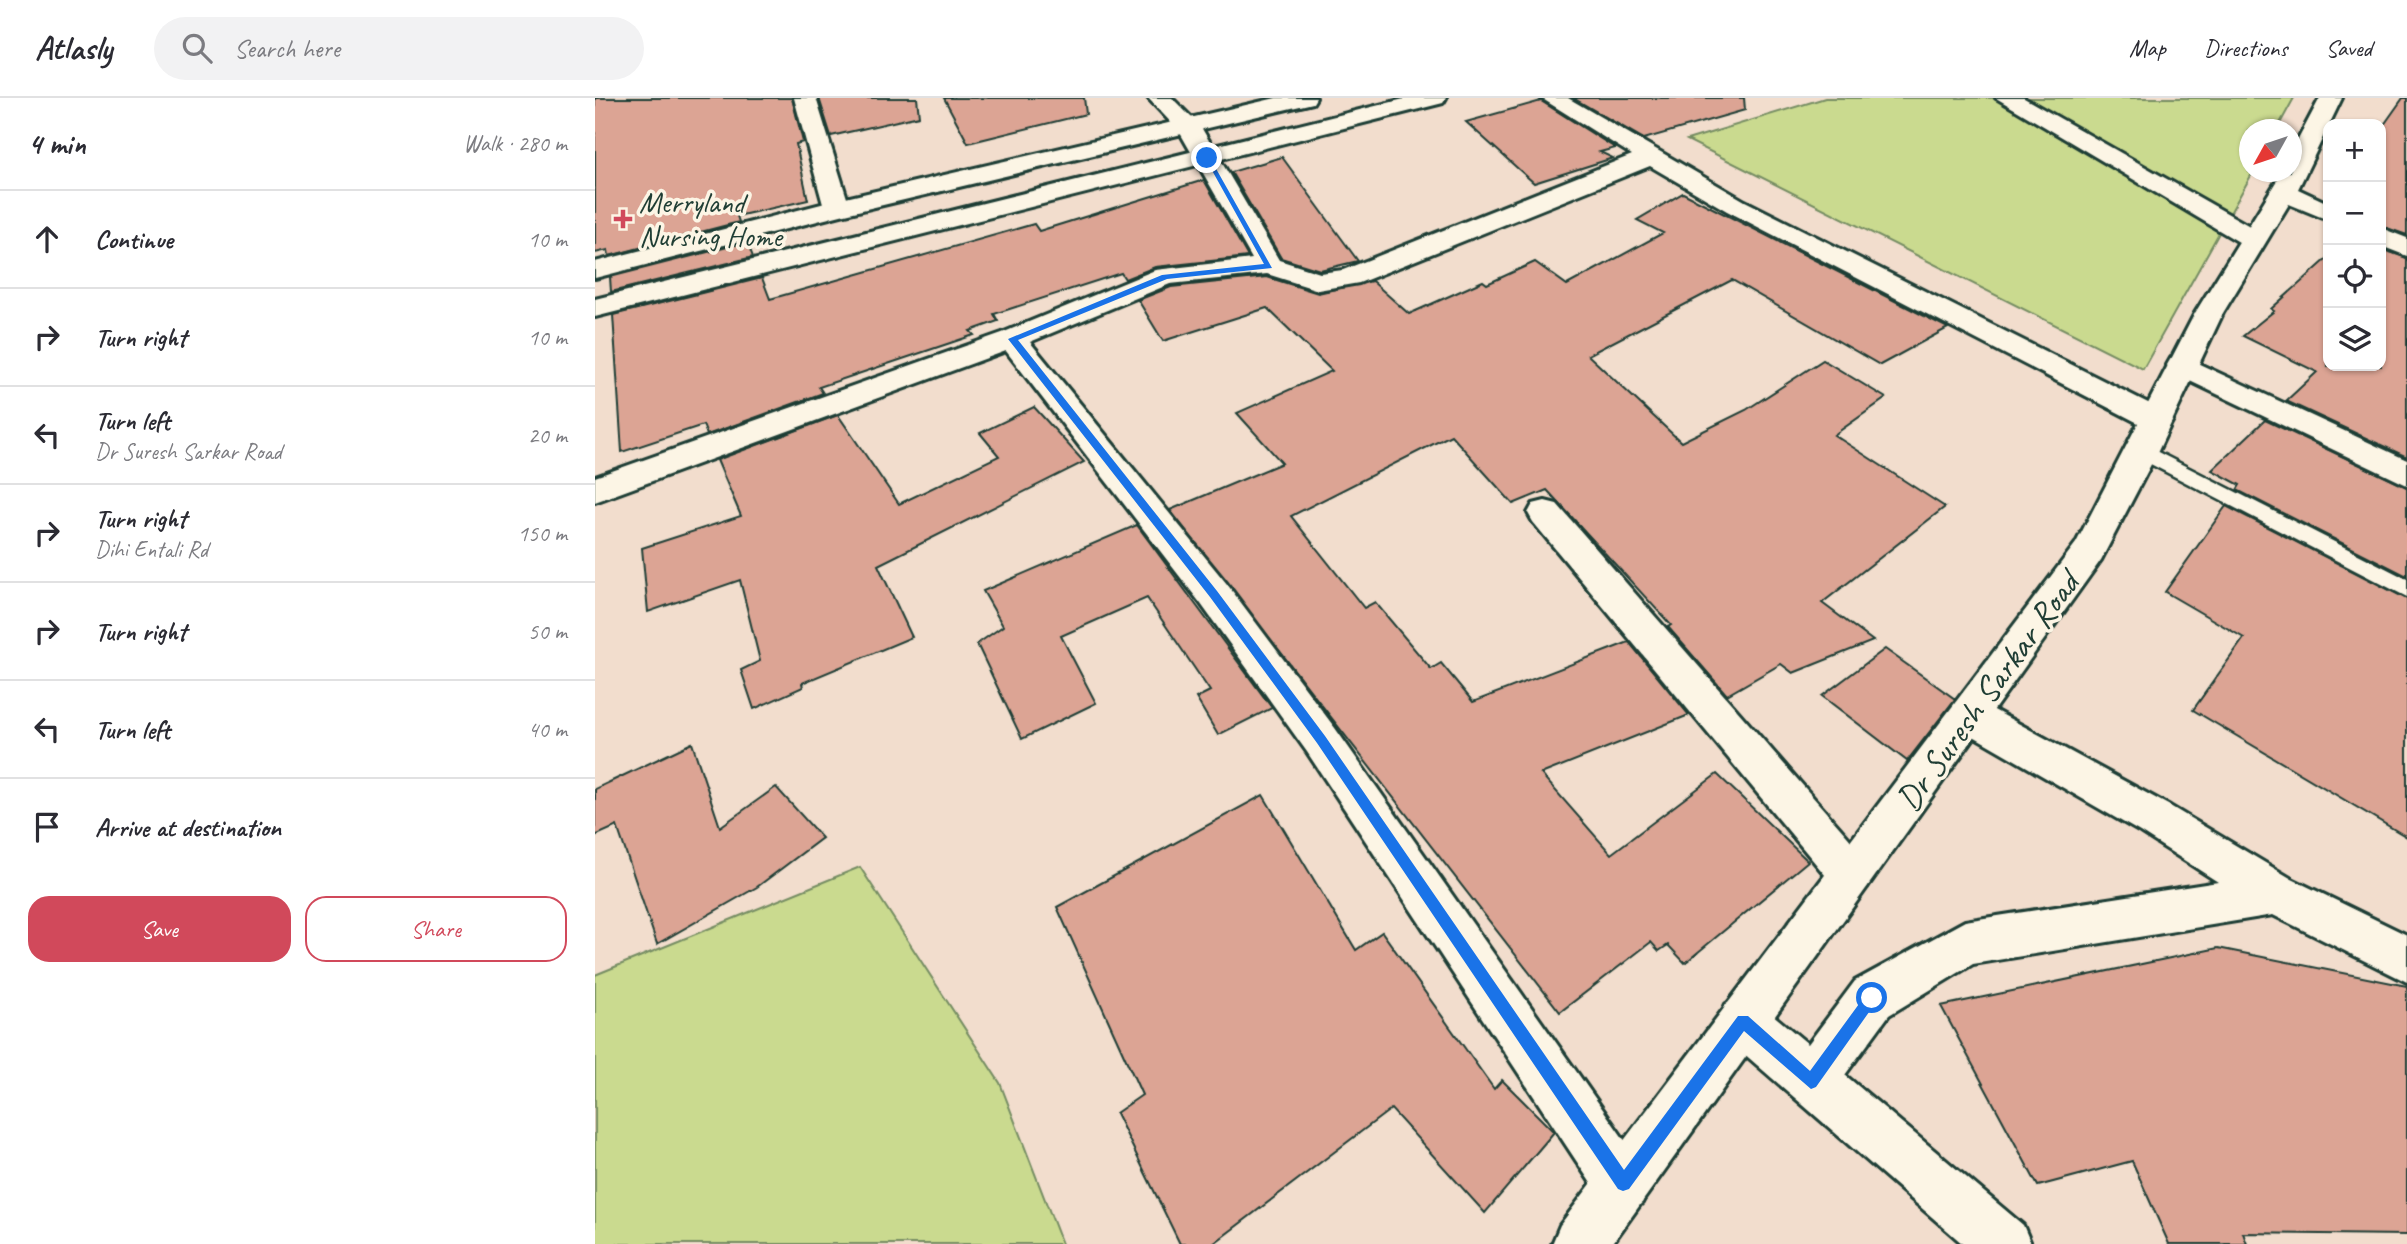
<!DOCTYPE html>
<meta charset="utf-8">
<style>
body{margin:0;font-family:Caveat,sans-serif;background:#f2f2f3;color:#2b2b33}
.controls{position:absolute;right:21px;top:21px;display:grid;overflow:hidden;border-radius:14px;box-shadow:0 2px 5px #0004}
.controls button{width:63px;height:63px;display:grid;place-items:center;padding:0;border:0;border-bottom:2px solid #e1e1e2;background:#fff;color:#2b2b33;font:35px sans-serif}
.compass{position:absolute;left:1644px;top:21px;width:63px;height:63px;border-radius:50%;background:#fff;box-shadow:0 2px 5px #0004;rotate:230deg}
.stop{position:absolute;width:21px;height:21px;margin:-16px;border:5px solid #1a73e8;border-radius:50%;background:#fff}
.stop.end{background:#1a73e8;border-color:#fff;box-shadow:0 2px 7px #0008}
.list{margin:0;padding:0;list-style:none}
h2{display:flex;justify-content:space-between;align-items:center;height:91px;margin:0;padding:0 28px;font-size:30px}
h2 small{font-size:23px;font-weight:400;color:#7c7c81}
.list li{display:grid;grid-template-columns:46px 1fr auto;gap:21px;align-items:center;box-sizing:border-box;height:98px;padding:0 28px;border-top:2px solid #e1e1e2}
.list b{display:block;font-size:26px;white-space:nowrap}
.list p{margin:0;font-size:23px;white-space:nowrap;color:#7c7c81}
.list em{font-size:23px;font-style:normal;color:#7c7c81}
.actions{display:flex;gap:14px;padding:21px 28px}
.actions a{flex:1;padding:16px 0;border:2px solid #d1495b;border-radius:21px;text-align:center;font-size:24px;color:#d1495b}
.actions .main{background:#d1495b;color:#fff}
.icon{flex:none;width:38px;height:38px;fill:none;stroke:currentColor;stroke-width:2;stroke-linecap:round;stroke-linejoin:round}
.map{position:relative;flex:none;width:1812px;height:1146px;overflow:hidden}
header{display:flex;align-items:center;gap:42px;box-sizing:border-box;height:98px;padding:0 35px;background:#fff;border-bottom:2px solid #e1e1e2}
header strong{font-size:33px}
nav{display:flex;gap:38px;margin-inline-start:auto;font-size:24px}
.search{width:490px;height:63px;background:#f2f2f3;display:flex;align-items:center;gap:18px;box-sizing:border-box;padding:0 24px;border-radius:38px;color:#7c7c81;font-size:26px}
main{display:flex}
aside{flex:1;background:#fff}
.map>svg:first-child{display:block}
</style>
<header>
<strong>Atlasly</strong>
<div class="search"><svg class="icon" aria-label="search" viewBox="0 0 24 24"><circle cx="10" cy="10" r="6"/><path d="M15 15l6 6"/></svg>Search here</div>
<nav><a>Map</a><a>Directions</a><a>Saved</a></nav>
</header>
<main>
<aside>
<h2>4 min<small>Walk · 280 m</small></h2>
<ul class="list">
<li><svg class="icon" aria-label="ahead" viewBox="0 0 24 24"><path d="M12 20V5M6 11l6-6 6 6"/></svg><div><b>Continue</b></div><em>10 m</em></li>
<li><svg class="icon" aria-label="right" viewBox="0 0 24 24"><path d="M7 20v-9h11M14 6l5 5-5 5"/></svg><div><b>Turn right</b></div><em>10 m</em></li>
<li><svg class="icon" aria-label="left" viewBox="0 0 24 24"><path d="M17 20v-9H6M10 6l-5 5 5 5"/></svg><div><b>Turn left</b><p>Dr Suresh Sarkar Road</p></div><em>20 m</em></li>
<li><svg class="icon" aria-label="right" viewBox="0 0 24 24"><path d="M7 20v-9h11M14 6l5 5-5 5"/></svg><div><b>Turn right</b><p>Dihi Entali Rd</p></div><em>150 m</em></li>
<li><svg class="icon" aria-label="right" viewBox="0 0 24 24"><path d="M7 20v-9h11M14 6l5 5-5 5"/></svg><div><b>Turn right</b></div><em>50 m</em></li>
<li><svg class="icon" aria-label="left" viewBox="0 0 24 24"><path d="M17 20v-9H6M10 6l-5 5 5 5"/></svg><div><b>Turn left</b></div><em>40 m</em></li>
<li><svg class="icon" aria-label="arrive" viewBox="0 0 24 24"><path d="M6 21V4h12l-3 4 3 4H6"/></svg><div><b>Arrive at destination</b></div></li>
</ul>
<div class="actions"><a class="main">Save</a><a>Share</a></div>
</aside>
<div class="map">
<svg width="1812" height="1146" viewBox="0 0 1812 1146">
<rect width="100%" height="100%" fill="#f2ddcd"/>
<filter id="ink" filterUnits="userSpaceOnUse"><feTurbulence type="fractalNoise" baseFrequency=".0143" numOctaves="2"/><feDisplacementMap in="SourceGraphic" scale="14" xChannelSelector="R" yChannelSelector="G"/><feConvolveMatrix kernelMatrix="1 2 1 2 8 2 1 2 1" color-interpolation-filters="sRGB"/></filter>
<g filter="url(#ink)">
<!-- green -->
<g fill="#cada8f" stroke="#748c62" stroke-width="2">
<path d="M1230 0H1699L1682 31 1654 32V74H1658L1548 271 1092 42Z"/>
<path d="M265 769 405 985 467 1146H0V877Z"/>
</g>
<!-- building -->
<g fill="#dca494" stroke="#1f3d34" stroke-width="2">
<path d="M0 0H197L208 44 201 46 213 102 142 118 144 124 14 158 13 152 0 155Z"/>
<path d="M224 0H322L324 18 236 38Z"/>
<path d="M349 0H489L491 16 373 45Z"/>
<path d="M978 0H1149L1150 12 1049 41Z"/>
<path d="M1808 0H1812V137L1786 128V31Z"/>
<path d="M946 3 1020 50 1005 54 1018 60 939 85 871 24Z"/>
<path d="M687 59 763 163 725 172 686 160 636 74Z"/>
<path d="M609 82 653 159 560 169 530 181 526 175 399 216 403 223 375 233 379 237 224 289 228 295 112 337 108 327 27 354 18 217 167 180 175 201 439 126 444 133Z"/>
<path d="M1088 95 1353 230 1285 267 1137 182 993 257 1086 344 1151 312 1228 262 1291 300 1239 337 1350 409 1227 505 1278 543 1198 575 1186 566 1132 597 1073 529 1076 527 952 392 918 406 856 337 696 418 769 510 780 504 836 571 846 565 878 604 1034 544 1094 617 946 676 1016 756 1122 676 1213 763 1090 865 1073 847 1064 853 1056 844 965 914 575 412 687 365 642 315 737 273 672 210 568 243 543 202 576 189 672 179 723 195 777 183 814 216 888 183 892 186 940 164 972 187 1068 135 1042 122Z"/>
<path d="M152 144 158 159 16 194 15 179Z"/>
<path d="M1786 151 1812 160V359L1691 303 1722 274 1648 238 1679 213 1676 211 1733 160V268H1786Z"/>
<path d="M439 309 489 364 283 467 317 539 207 585 208 589 159 611 146 572 165 563 145 482 53 514 47 450 146 418 122 362 243 317 304 406 404 358 385 335Z"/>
<path d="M1670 322 1812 389V478L1642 392 1645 387 1617 372Z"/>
<path d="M1631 408 1812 501V739L1598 612 1649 540 1570 494Z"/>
<path d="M542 427 677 610 623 637 601 600 615 593 552 500 466 538 501 605 427 641 382 546 408 528 388 493Z"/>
<path d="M1290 551 1360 601 1312 663 1227 598Z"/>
<path d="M97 645 125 729 181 689 227 740 162 789 62 846 22 728 0 738V691Z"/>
<path d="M668 697 761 852 787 834 899 991 907 982 959 1034 890 1115 796 1011 618 1146H585L521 1015 547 997 462 809Z"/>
<path d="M1623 850 1812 888V1137L1648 1135 1652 1146H1574L1537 1063 1443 1088 1346 908Z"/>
</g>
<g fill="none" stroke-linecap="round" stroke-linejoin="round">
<!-- lane casing -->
<g stroke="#1f3d34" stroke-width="5">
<path id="lane" d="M1547 346 1812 481V499L1540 358 1537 353Z"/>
</g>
<!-- street casing -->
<g stroke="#1f3d34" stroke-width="6">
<g id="street">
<path d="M199 0H221L255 110 251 115H233L229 110Z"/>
<path d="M553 0H577L606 29 684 162 725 175 748 172 1037 57 946 0H973L1150 103 1573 315 1578 322 1573 329 1562 332 1551 329 1132 113 1055 68 764 185 723 192 672 176 575 186 435 244 632 486 740 630 1047 1067 1054 1086 1047 1105 1028 1112 1009 1105 712 654 606 506 411 253 0 404V379L407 235 560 172 657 161 584 33Z"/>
<path d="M1401 0H1429L1667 135 1671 141 1667 147H1649Z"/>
<path d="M1587 258 1812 362V387L1576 274 1572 267 1576 260Z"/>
<path d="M950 403 962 406 1272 761 1278 775 1272 789 1256 795 1240 789 938 424 933 415 938 406Z"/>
<path d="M1375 599 1575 708 1697 781 1812 837V884L1678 817 1378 866 1294 917 1250 977 1428 1127 1436 1146H1368L1131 940 1124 923 1131 906 1148 899 1165 906 1213 946 1260 883 1370 823 1623 784 1545 734 1361 628 1355 616 1361 604Z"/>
</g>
</g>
<!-- secondary casing -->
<g stroke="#1f3d34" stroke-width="6">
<g id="secondary">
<path d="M681 0H721L718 5 246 117 0 180V164L242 102Z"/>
<path d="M813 0H851L848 5 0 219V201Z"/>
<path d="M1725 0H1747L1703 91 1733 105V122L1694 106 1628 215 1563 353 1506 462 1017 1146H957L965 1127 1481 445 1600 215 1687 74H1696V55Z"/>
<path d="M1786 130 1812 140V158L1786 148Z"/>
</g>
</g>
<!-- lane -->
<use href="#lane" fill="#fcf5e5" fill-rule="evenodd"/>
<!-- street -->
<use href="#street" fill="#fcf5e5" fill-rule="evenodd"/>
<!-- secondary -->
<use href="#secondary" fill="#fcf5e5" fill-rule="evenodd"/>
</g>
</g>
<!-- route -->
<path fill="#1a73e8" d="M609 58 615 60 677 170 572 181 423 242 622 493 730 638 1029 1072 1143 918H1153L1215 973 1272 895 1277 893 1284 900 1221 989 1216 991 1149 933 1034 1091 1028 1093 1023 1091 722 645 615 499 413 241 567 177 669 166Z"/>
<!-- markers -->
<path fill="#d1495b" stroke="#fcf5e5" stroke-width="2.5" d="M24.5 110.5h7v7h7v7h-7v7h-7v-7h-7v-7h7z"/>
<g text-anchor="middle" stroke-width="7" stroke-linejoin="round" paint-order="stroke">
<!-- far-poi labels -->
<g font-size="30" fill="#1f3d34" stroke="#fcf5e5" text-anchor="start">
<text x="44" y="114">Merryland<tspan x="44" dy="34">Nursing Home</tspan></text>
</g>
<!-- street labels -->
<g font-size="35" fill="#1f3d34" stroke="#fcf5e5">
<text transform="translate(1392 593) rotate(-54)" y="12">Dr Suresh Sarkar Road</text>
</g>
</g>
</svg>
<div class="controls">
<button>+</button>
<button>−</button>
<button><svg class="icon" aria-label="locate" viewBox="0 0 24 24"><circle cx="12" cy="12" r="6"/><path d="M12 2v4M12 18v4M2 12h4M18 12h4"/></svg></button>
<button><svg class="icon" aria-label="layers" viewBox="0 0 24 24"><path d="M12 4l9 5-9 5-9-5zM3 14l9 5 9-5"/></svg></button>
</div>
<svg class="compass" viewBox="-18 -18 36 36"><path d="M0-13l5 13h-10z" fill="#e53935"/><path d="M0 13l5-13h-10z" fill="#7c7c81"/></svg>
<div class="stop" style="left:1277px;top:900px"></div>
<div class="stop end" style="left:612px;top:60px"></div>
</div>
</main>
